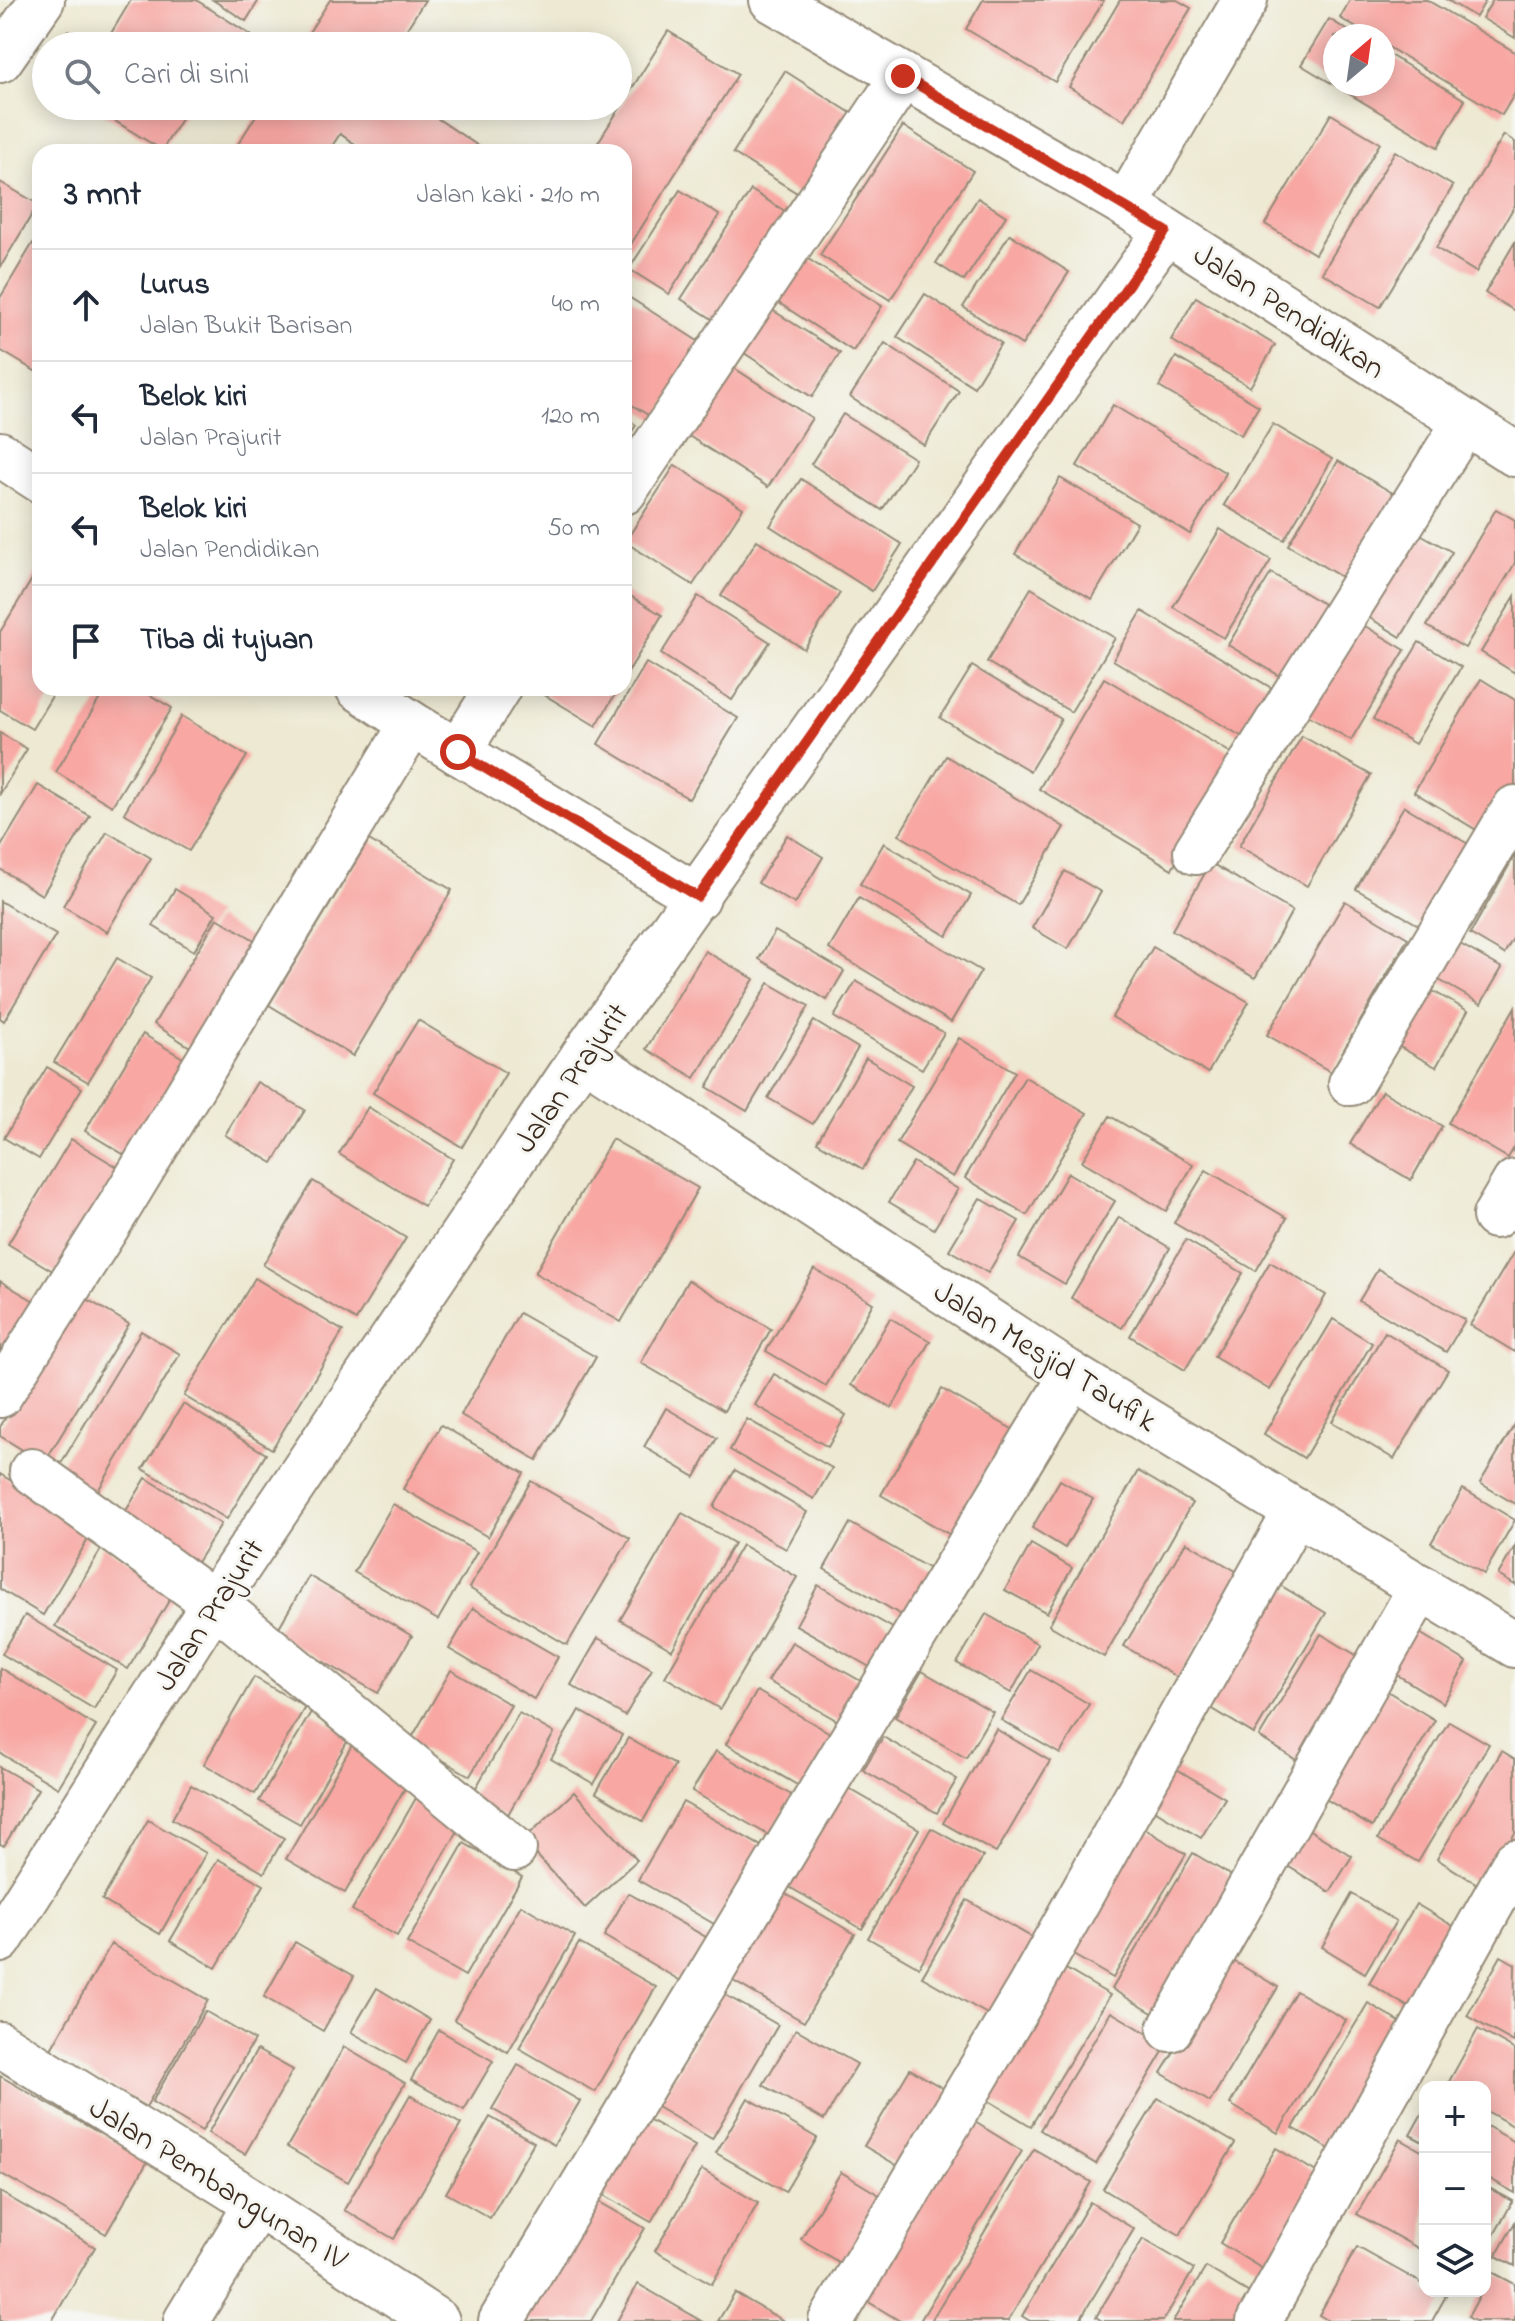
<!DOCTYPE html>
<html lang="id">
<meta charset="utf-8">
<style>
body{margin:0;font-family:"Indie Flower",sans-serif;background:#f6f6f7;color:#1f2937}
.controls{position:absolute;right:24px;bottom:24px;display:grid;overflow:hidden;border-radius:16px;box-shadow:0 4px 20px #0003}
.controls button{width:72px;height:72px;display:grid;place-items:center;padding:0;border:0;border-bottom:2px solid #e0e1e3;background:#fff;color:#1f2937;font:40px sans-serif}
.compass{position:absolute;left:1323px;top:24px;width:72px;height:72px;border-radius:50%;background:#fff;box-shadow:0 4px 20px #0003;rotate:29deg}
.stop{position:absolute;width:24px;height:24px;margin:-18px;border:6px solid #c8321e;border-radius:50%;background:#fff}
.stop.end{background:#c8321e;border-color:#fff;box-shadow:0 2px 8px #0008}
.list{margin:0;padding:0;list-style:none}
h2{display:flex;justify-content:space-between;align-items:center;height:104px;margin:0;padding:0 32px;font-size:34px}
h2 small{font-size:26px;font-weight:400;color:#747a83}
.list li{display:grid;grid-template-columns:52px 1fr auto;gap:24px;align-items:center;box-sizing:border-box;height:112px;padding:0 32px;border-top:2px solid #e0e1e3}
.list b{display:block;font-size:30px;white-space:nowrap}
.list p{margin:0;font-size:26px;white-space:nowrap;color:#747a83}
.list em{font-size:26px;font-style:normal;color:#747a83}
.icon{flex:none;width:44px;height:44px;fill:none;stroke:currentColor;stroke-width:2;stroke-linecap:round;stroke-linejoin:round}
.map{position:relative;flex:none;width:1515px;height:2321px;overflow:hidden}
.search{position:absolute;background:#fff;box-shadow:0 4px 20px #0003;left:32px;top:32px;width:600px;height:88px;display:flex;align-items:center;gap:20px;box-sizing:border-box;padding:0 28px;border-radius:44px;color:#747a83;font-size:30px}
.panel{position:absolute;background:#fff;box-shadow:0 4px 20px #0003;left:32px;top:144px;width:600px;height:552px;border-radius:24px}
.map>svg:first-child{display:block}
</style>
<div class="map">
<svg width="1515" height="2321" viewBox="0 0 1515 2321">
<rect width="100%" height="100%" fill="#f6f6f2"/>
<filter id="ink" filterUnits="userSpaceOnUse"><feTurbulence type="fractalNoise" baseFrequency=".0125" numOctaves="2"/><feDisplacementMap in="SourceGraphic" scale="16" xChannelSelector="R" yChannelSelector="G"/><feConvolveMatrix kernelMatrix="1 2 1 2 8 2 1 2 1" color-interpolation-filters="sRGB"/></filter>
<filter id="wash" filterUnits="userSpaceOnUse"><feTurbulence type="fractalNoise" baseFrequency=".006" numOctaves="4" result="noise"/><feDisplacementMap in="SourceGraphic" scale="32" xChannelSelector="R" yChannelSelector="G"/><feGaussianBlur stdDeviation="1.8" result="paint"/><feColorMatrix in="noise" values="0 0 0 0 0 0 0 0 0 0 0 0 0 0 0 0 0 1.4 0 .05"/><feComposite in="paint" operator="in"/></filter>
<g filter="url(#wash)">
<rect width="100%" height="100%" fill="#ede9d2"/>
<g id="blocks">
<!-- building -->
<g fill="#f8a7a3">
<path d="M131 0H196L251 35 245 46H117L107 40Z"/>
<path d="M213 0H259L246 21Z"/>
<path d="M330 0H425L396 46H300Z"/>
<path d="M983 0H1104L1055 82 966 29Z"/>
<path d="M1120 0H1177L1191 8 1124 120 1069 87Z"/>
<path d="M1350 0H1427L1515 52V93L1502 115 1383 44V36H1370L1340 18Z"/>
<path d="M1447 0H1486L1476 17Z"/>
<path d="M1493 0H1515V38L1482 18Z"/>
<path d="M1329 19 1357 36H1335V84H1383V51L1465 100 1438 147 1301 65Z"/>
<path d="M68 30 94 46H58Z"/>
<path d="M668 31 738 74 624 255V152H592Z"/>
<path d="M785 71 865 122 813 203 733 153Z"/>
<path d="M91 106H189L162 150Z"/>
<path d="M262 106H419L487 152H367L340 134 328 152H233Z"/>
<path d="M1331 114 1380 143 1315 254 1265 224Z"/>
<path d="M903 126 973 171 890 300 820 255Z"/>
<path d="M1504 135 1515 142V205L1476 272 1436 248Z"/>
<path d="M1395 151 1453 186 1380 307 1322 273Z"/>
<path d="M0 182 38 204 0 268Z"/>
<path d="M680 190 719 215 669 294 629 269Z"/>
<path d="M751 190 799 220 728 329 681 299Z"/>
<path d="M978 198 1006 216 964 281 936 263Z"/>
<path d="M1010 234 1069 272 1022 345 963 307Z"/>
<path d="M1515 242V311L1485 293Z"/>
<path d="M33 243 40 247V374L0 350V298Z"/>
<path d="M805 257 882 306 853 351 776 301Z"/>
<path d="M624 294 704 345 656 420 624 400Z"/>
<path d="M925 294 1001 343 974 387 897 337Z"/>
<path d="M1196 297 1275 345 1250 387 1171 340Z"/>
<path d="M766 306 840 353 812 397 738 349Z"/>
<path d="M885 343 959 391 924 445 850 397Z"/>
<path d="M1176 357 1259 406 1241 435 1159 387Z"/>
<path d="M723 361 812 418 768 487 678 429Z"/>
<path d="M1113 405 1226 473 1190 534 1077 466Z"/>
<path d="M843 414 915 459 882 510 811 464Z"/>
<path d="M624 417 636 425 624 444Z"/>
<path d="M1273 424 1332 459 1284 540 1224 505Z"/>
<path d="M1338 461 1403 499 1353 584 1288 545Z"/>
<path d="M675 465 743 508 693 585 625 542Z"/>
<path d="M1060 478 1137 523 1092 599 1015 554Z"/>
<path d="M801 479 902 544 872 591 770 526Z"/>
<path d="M1496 509 1515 520V563L1465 648 1427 626Z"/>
<path d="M1220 529 1271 560 1224 638 1173 607Z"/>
<path d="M1415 531 1452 552 1401 637 1365 615Z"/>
<path d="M757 540 840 593 804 649 721 596Z"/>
<path d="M40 566V688H57L32 729 0 710V632Z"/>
<path d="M1271 573 1332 609 1290 682 1228 645Z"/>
<path d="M1031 588 1115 638 1071 712 987 662Z"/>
<path d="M624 592 662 615 624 679Z"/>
<path d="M698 596 770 642 732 700 661 654Z"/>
<path d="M1515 596V673L1481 652Z"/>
<path d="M1142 611 1285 696 1256 745 1113 660Z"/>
<path d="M1360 623 1405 650 1351 740 1306 714Z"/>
<path d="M1419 642 1461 667 1415 744 1373 719Z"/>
<path d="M646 663 738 718 689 799 598 744Z"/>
<path d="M972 666 1061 719 1030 771 940 718Z"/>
<path d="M1104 678 1238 757 1172 869 1039 789Z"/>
<path d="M1481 679 1515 700V791L1488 837 1414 792Z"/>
<path d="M106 688H138L172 708 112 806 56 772Z"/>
<path d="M533 688H619L596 726Z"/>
<path d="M182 716 247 756 189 851 124 813Z"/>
<path d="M0 733 27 749 0 794Z"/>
<path d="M1302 736 1371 775 1307 886 1239 846Z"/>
<path d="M946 756 1064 827 1018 905 899 835Z"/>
<path d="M38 785 90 816 42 895 0 869V848Z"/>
<path d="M1404 806 1470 845 1422 927 1356 889Z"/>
<path d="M107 832 151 858 107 932 63 906Z"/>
<path d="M787 835 823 857 795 904 758 883Z"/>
<path d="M369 840 452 890 353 1056 269 1005Z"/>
<path d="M884 843 971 895 947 936 860 884Z"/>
<path d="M1515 855V935L1504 954 1470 934Z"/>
<path d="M1211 863 1292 911 1255 978 1172 930Z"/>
<path d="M1065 871 1101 892 1068 949 1032 928Z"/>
<path d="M175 889 216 914 194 951 153 926Z"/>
<path d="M859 898 981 971 951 1022 829 949Z"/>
<path d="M0 901 56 935 4 1021 0 1018Z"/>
<path d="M1345 901 1408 938 1331 1072 1267 1035Z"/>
<path d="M217 918 263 945 198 1052 154 1024Z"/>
<path d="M775 931 844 971 827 1000 759 959Z"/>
<path d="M1460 944 1502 968 1481 1004 1439 980Z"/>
<path d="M1153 947 1249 1002 1208 1073 1112 1017Z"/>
<path d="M705 951 754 979 695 1078 646 1049Z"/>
<path d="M117 958 151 978 88 1082 54 1062Z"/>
<path d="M856 981 944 1033 922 1069 834 1017Z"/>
<path d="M769 983 809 1006 747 1111 707 1087Z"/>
<path d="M1424 986 1468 1011 1436 1067 1391 1042Z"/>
<path d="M1515 1007V1146L1508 1158 1448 1123Z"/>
<path d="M418 1020 506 1073 462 1147 373 1093Z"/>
<path d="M814 1021 858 1048 813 1124 768 1098Z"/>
<path d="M143 1034 191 1063 133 1160 85 1131Z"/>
<path d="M959 1038 1015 1072 953 1177 897 1143Z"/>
<path d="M866 1058 912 1086 863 1169 817 1142Z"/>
<path d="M47 1067 82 1088 39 1159 4 1138Z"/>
<path d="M1025 1077 1087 1113 1027 1215 965 1178Z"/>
<path d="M257 1082 305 1110 273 1163 225 1135Z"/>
<path d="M1382 1091 1442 1126 1411 1180 1350 1144Z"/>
<path d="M368 1107 453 1159 424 1206 339 1154Z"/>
<path d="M1110 1116 1193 1165 1166 1211 1082 1161Z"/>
<path d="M71 1139 119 1168 56 1273 8 1244Z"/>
<path d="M612 1139 698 1188 621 1322 535 1273Z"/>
<path d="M913 1162 958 1189 934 1229 889 1202Z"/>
<path d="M1206 1170 1287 1218 1256 1271 1174 1223Z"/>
<path d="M1068 1173 1115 1201 1065 1284 1019 1257Z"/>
<path d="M313 1181 406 1238 356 1320 263 1265Z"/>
<path d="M980 1198 1019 1221 988 1273 949 1250Z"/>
<path d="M1119 1217 1170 1248 1122 1328 1071 1298Z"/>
<path d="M1186 1240 1243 1273 1185 1370 1130 1336Z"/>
<path d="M1515 1250V1352L1470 1325Z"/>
<path d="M1270 1262 1326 1295 1270 1390 1214 1357Z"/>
<path d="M814 1269 873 1303 826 1386 766 1351Z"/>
<path d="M1378 1269 1465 1320 1446 1352 1359 1301Z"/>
<path d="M255 1278 343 1331 272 1449 184 1396Z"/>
<path d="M688 1280 771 1329 724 1411 641 1363Z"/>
<path d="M0 1281 39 1304 0 1369Z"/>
<path d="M80 1295 129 1324 44 1463 0 1436V1427Z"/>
<path d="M519 1313 596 1357 537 1460 461 1415Z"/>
<path d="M890 1318 930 1341 892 1408 851 1385Z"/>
<path d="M1333 1319 1372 1343 1304 1458 1264 1434Z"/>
<path d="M141 1331 180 1354 96 1494 57 1470Z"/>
<path d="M1385 1332 1448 1370 1394 1459 1332 1422Z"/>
<path d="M774 1374 846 1415 828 1447 755 1405Z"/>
<path d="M942 1389 1026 1437 966 1544 881 1495Z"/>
<path d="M183 1404 266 1454 227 1519 143 1469Z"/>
<path d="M666 1408 717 1438 695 1477 644 1447Z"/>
<path d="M747 1419 832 1468 814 1499 730 1450Z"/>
<path d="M1515 1424V1504L1480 1483Z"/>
<path d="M441 1425 524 1473 488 1537 403 1489Z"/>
<path d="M735 1470 807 1512 786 1549 714 1507Z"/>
<path d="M1138 1471 1192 1503 1104 1657 1049 1625Z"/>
<path d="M0 1474 93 1531 43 1615 0 1589Z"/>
<path d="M146 1478 221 1524 196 1564 121 1519Z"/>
<path d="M1060 1480 1093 1499 1065 1548 1032 1528Z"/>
<path d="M531 1481 630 1538 567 1645 469 1588Z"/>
<path d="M1463 1489 1515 1520 1484 1574 1431 1543Z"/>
<path d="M393 1504 477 1552 438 1620 354 1572Z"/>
<path d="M682 1513 734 1543 672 1650 620 1620Z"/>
<path d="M850 1523 935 1572 908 1619 824 1569Z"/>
<path d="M1186 1542 1241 1574 1178 1678 1124 1646Z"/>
<path d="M1031 1544 1072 1568 1047 1613 1005 1590Z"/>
<path d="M742 1545 797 1577 720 1709 665 1677Z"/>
<path d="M103 1546 176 1589 128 1669 55 1626Z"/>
<path d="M1515 1546V1585L1498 1575Z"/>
<path d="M309 1576 412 1636 378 1693 275 1634Z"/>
<path d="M1270 1579 1326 1613 1254 1734 1198 1700Z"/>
<path d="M818 1585 898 1631 875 1670 796 1625Z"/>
<path d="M473 1608 558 1657 534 1699 449 1649Z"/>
<path d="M986 1614 1038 1644 1011 1693 957 1663Z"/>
<path d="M25 1615 117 1670 94 1709 2 1654Z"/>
<path d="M1410 1627 1467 1662 1443 1703 1386 1668Z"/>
<path d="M1321 1634 1366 1661 1303 1764 1259 1737Z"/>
<path d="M598 1638 652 1669 625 1716 571 1685Z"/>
<path d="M792 1642 866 1684 843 1724 768 1681Z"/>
<path d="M0 1668 96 1726 58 1788 0 1753Z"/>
<path d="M451 1670 511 1705 470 1776 410 1741Z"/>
<path d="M1031 1670 1089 1704 1060 1754 1001 1720Z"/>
<path d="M922 1671 993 1712 966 1758 895 1717Z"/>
<path d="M254 1677 305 1707 255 1794 204 1764Z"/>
<path d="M1382 1688 1435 1720 1372 1827 1319 1795Z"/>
<path d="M757 1691 837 1737 806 1790 726 1744Z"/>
<path d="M579 1710 622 1735 594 1784 551 1759Z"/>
<path d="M311 1712 351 1735 300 1824 259 1801Z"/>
<path d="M519 1713 554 1733 506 1818 470 1798Z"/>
<path d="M1449 1721 1489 1744 1418 1862 1378 1839Z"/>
<path d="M996 1729 1050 1761 996 1853 943 1823Z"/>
<path d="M883 1737 957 1779 937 1813 863 1770Z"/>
<path d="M628 1738 675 1765 643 1821 596 1793Z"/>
<path d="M352 1745 410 1779 345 1893 286 1859Z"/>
<path d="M716 1751 793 1796 770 1836 692 1791Z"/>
<path d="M1502 1751 1515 1759V1833L1482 1887 1437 1859Z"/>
<path d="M0 1767 38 1789 4 1846 0 1844Z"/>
<path d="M1175 1768 1225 1798 1201 1838 1151 1808Z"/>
<path d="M841 1784 919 1829 862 1929 784 1884Z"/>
<path d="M191 1785 284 1838 264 1873 172 1819Z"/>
<path d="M574 1792 637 1860 585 1908 523 1840Z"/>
<path d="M416 1798 462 1824 397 1936 352 1910Z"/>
<path d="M683 1802 766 1849 721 1928 638 1880Z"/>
<path d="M148 1820 206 1853 160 1934 102 1900Z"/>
<path d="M1137 1824 1186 1854 1113 1978 1063 1949Z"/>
<path d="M1303 1826 1352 1856 1330 1892 1281 1862Z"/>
<path d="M931 1828 983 1857 919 1967 868 1938Z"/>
<path d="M464 1843 522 1877 465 1976 407 1943Z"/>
<path d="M1193 1853 1240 1881 1159 2017 1112 1989Z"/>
<path d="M218 1859 264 1885 216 1968 170 1941Z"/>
<path d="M779 1890 855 1934 804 2022 728 1978Z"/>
<path d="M628 1893 711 1940 686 1984 604 1936Z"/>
<path d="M1352 1894 1396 1921 1365 1973 1322 1947Z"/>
<path d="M967 1900 1040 1942 996 2019 922 1977Z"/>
<path d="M1416 1904 1465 1933 1418 2013 1369 1983Z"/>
<path d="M521 1905 575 1936 508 2052 454 2020Z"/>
<path d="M295 1942 354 1976 323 2031 264 1997Z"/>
<path d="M579 1943 656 1987 595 2092 519 2048Z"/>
<path d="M111 1944 208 2000 146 2107 50 2051Z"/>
<path d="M1501 1956 1515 1964 1514 2042 1467 2016Z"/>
<path d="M1230 1959 1278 1987 1210 2102 1161 2073Z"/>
<path d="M1059 1965 1110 1995 1031 2126 981 2096Z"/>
<path d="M377 1988 430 2020 406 2063 351 2032Z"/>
<path d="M1296 1991 1346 2020 1278 2133 1230 2104Z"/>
<path d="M722 1993 778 2025 712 2139 657 2107Z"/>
<path d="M1368 2003 1415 2031 1340 2155 1293 2128Z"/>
<path d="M205 2011 254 2040 202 2131 152 2102Z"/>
<path d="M1111 2012 1167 2045 1096 2164 1040 2130Z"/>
<path d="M796 2029 857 2064 824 2120 763 2085Z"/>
<path d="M1478 2029 1515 2050V2127L1485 2110V2087H1446Z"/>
<path d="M439 2030 493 2061 464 2110 411 2080Z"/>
<path d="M344 2047 405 2083 348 2182 287 2147Z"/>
<path d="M257 2050 293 2070 245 2154 208 2133Z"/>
<path d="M518 2065 580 2101 554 2145 492 2109Z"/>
<path d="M910 2069 951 2093 905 2170 864 2146Z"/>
<path d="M0 2076 148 2161 106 2234 0 2173Z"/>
<path d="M410 2095 461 2124 394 2239 344 2210Z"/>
<path d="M748 2098 817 2138 785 2192 716 2153Z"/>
<path d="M1158 2098 1235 2143 1180 2235 1103 2189Z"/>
<path d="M1425 2108V2143L1410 2135Z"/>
<path d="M490 2117 534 2142 490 2218 446 2193Z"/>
<path d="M648 2119 695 2146 651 2222 604 2195Z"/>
<path d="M970 2119 1022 2151 920 2321H900L862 2298Z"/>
<path d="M1485 2125 1515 2142V2193L1485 2176Z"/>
<path d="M1400 2139 1425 2153V2252L1357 2214Z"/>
<path d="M1276 2148 1333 2182 1276 2277 1220 2243Z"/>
<path d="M1034 2149 1091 2182 1008 2321H931Z"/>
<path d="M702 2170 758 2203 712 2284 655 2251Z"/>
<path d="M841 2172 889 2201 848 2268 801 2239Z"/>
<path d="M1485 2186 1513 2201 1485 2251Z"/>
<path d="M0 2192 95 2247 52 2321H0Z"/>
<path d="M594 2199 645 2228 591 2321H524Z"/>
<path d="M1090 2202 1134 2229 1079 2321H1030L1022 2316Z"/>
<path d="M1515 2222V2266L1496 2256Z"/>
<path d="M1143 2239 1194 2269 1163 2321H1102L1096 2317Z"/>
<path d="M1357 2247 1425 2285V2291H1436L1446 2296 1432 2321H1329L1319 2315Z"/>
<path d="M1206 2267 1261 2300 1248 2321H1173Z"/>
<path d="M1492 2272 1515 2284V2321H1475L1468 2317 1482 2291H1485V2285Z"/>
<path d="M638 2284 702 2321H617Z"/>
<path d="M735 2293 784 2321H718Z"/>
</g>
</g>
</g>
<g filter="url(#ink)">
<use href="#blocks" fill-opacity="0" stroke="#948a78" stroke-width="2"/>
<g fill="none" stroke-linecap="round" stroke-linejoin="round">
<!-- street casing -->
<g stroke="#948a78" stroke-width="48">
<g id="street">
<path d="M772 0 1126 205 1515 454"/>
<path d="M0 60 42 0"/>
<path d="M1126 205 1245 0"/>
<path d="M0 454 40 480"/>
<path d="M624 492 903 76"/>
<path d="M358 688 412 724 698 897"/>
<path d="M458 752 498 688"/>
<path d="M1196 852 1465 422"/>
<path d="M583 1056 1072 1375 1515 1645"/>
<path d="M1351 1083 1515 808"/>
<path d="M1495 1216 1515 1182"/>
<path d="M0 1395 120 1206 412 724"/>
<path d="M32 1471 214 1603 514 1849"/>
<path d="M0 1940 214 1603 583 1056 1166 231"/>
<path d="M1170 2029 1421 1587"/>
<path d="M0 2044 257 2204 437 2321"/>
<path d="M186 2321 257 2204"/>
<path d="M501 2321 1072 1375"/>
<path d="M831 2321 1029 1988 1296 1511"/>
<path d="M1259 2321 1515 1862"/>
</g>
</g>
<!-- street -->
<use href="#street" stroke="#fff" stroke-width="44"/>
</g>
</g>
<g fill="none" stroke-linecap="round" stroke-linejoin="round" filter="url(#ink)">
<!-- route -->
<path stroke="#c8321e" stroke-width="10" d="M458 752 698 897 1166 231 903 76"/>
</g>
<g text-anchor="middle" stroke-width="6" stroke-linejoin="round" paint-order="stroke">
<!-- street labels -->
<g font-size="32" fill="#3b2a1e" stroke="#f6f6f2">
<text transform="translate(1290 310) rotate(33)" y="11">Jalan Pendidikan</text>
<text transform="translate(570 1077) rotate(-55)" y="11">Jalan Prajurit</text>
<text transform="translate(1046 1355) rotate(32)" y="11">Jalan Mesjid Taufik</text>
<text transform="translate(208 1614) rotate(-57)" y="11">Jalan Prajurit</text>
<text transform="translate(219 2182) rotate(32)" y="11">Jalan Pembangunan IV</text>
</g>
</g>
</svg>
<div class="controls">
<button>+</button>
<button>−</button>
<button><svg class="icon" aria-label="layers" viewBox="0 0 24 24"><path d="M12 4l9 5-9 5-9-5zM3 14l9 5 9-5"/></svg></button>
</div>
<svg class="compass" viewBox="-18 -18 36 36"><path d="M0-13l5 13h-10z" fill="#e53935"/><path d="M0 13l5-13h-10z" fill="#747a83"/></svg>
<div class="stop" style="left:458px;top:752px"></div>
<div class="stop end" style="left:903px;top:76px"></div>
<div class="search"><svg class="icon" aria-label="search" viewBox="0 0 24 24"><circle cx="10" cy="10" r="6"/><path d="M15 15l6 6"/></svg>Cari di sini</div>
<section class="panel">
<h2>3 mnt<small>Jalan kaki · 210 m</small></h2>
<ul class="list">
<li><svg class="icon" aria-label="ahead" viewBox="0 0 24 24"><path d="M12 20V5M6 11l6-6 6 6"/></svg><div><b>Lurus</b><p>Jalan Bukit Barisan</p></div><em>40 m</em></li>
<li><svg class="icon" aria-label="left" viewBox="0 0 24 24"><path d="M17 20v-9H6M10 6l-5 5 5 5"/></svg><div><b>Belok kiri</b><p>Jalan Prajurit</p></div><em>120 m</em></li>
<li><svg class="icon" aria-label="left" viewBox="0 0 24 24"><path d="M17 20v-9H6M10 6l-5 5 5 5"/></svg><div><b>Belok kiri</b><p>Jalan Pendidikan</p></div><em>50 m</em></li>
<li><svg class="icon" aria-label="arrive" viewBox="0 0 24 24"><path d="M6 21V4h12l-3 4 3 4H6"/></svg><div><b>Tiba di tujuan</b></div></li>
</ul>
</section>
</div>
